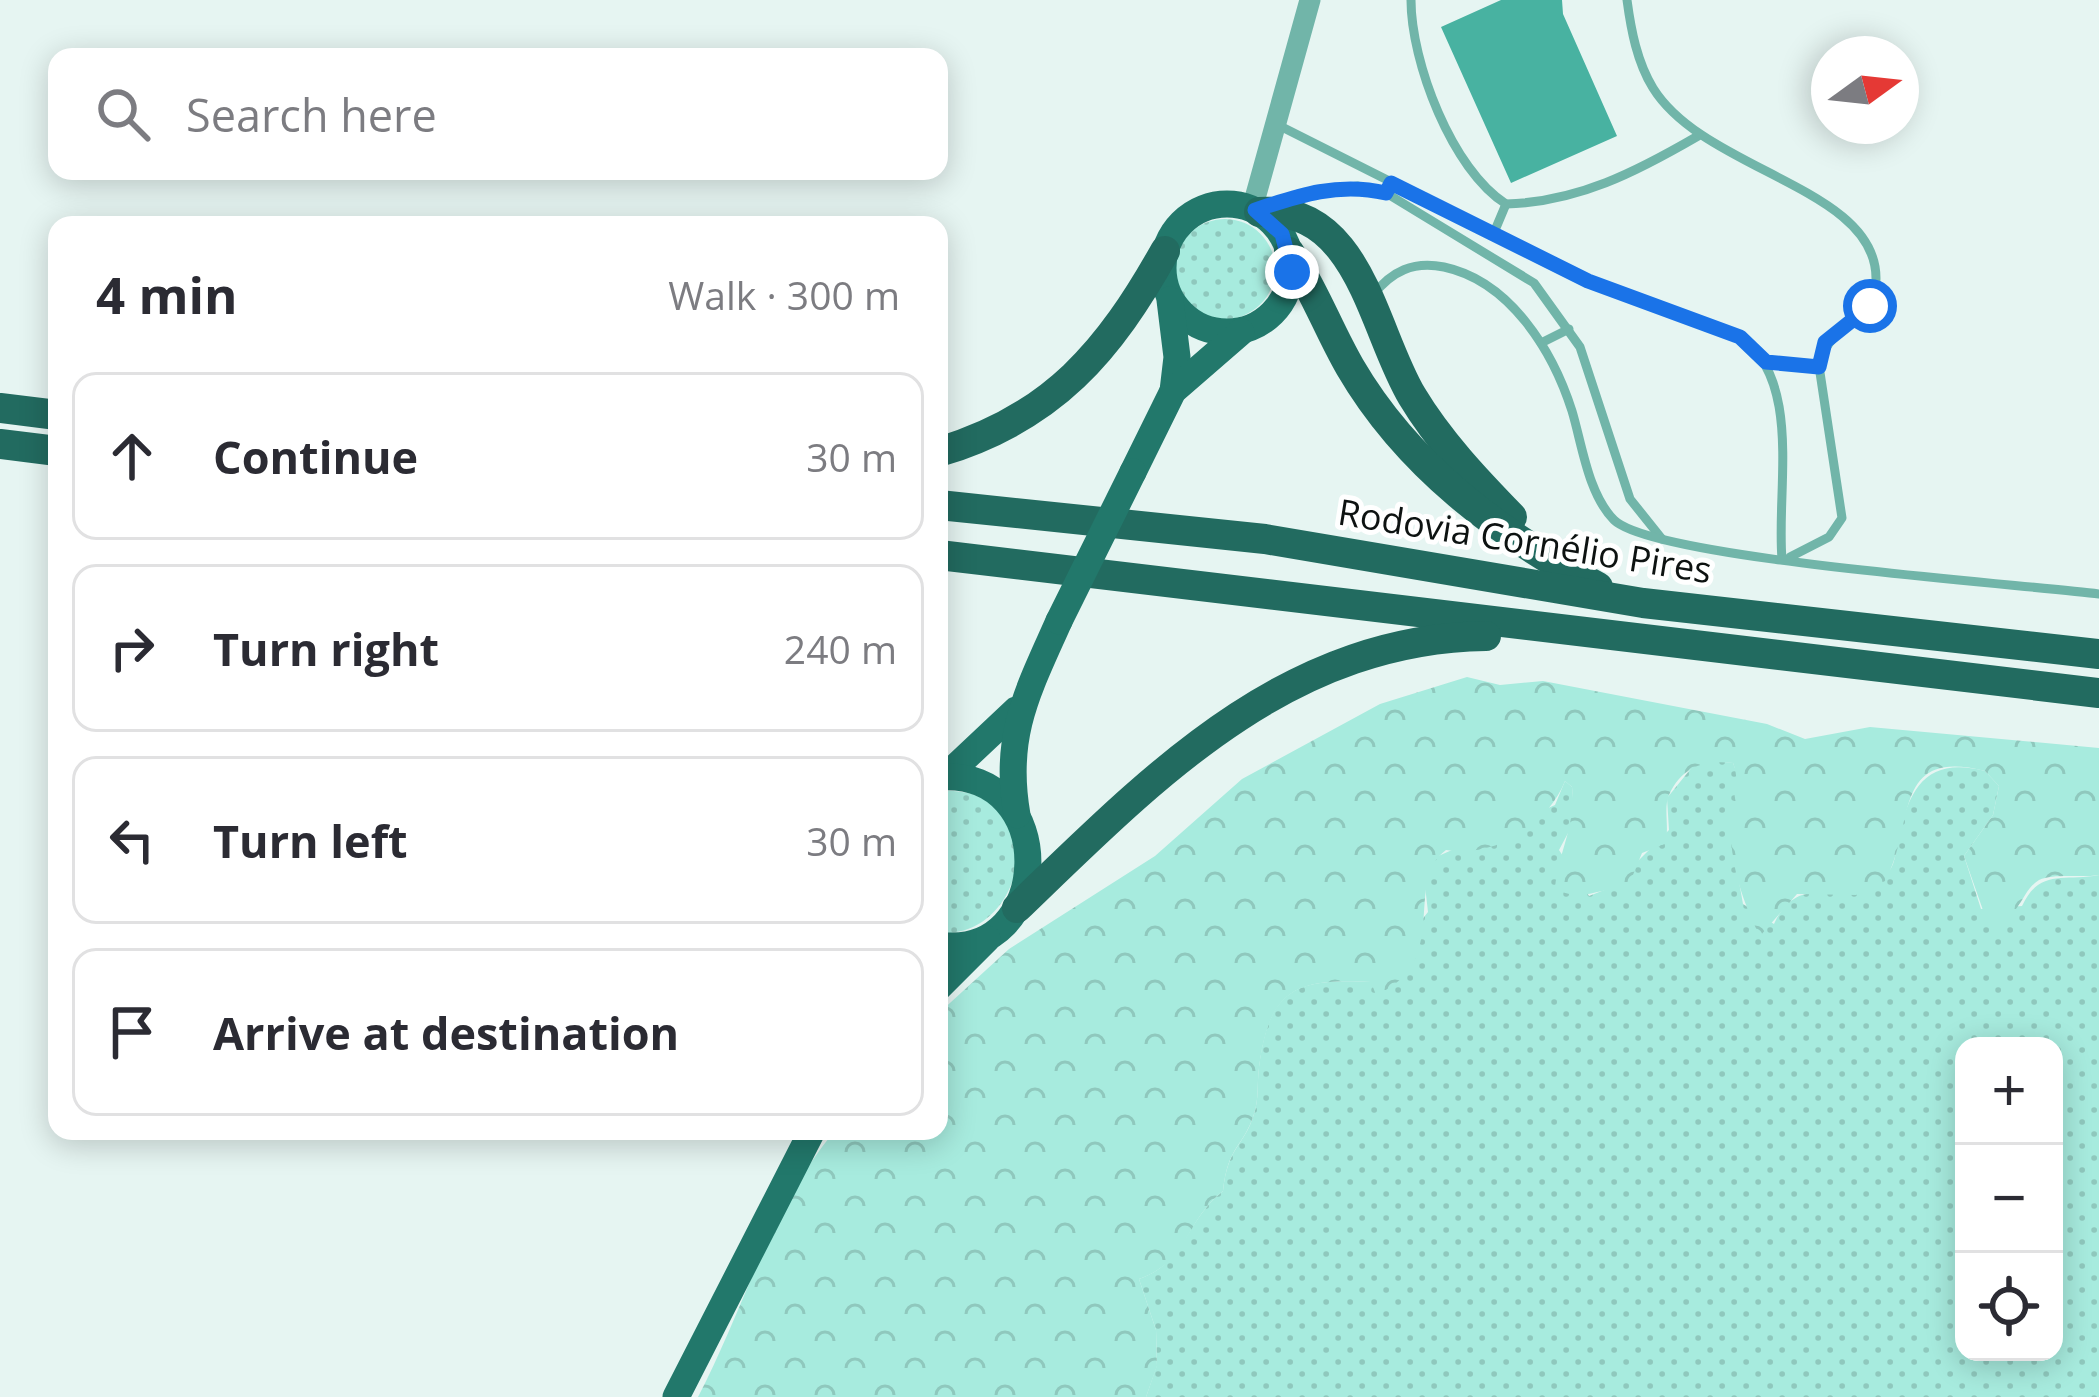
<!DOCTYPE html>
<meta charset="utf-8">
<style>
body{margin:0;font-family:"Open Sans",sans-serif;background:#f7f7f7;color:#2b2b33}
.controls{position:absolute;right:36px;bottom:36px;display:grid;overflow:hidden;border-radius:24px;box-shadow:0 6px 30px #0003}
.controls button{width:108px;height:108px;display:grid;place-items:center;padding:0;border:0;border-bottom:3px solid #e1e1e2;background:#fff;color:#2b2b33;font:60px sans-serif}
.compass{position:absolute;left:1811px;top:36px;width:108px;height:108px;border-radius:50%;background:#fff;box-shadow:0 6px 30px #0003;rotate:75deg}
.stop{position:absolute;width:36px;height:36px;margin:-27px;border:9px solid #1a73e8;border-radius:50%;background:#fff}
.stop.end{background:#1a73e8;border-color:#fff;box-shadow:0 3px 12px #0008}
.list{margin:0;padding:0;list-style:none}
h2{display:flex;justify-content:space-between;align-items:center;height:156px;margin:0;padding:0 48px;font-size:51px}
h2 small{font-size:39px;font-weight:400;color:#7c7c81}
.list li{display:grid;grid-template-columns:78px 1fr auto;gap:36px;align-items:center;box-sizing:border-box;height:168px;margin:0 24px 24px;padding:0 24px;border:3px solid #e1e1e2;border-radius:24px}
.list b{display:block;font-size:45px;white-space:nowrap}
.list em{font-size:39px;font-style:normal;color:#7c7c81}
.icon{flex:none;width:66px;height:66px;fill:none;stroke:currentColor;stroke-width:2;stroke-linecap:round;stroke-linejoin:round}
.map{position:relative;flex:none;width:2099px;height:1397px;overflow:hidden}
.search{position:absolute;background:#fff;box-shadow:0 6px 30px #0003;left:48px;top:48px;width:900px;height:132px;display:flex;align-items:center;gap:30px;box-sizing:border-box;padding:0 42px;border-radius:24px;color:#7c7c81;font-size:45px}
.panel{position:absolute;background:#fff;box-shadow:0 6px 30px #0003;left:48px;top:216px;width:900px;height:924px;border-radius:24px}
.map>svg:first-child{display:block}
</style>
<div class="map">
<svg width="2099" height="1397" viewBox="0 0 2099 1397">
<defs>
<pattern id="grass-dots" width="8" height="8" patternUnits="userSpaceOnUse" patternTransform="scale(3)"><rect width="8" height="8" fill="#a7ebde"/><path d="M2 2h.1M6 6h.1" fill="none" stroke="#8fc8bd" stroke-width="1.8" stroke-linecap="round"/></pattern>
<pattern id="forest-crowns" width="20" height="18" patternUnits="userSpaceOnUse" patternTransform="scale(3)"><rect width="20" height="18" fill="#a7ebde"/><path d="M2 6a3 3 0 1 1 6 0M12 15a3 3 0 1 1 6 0" fill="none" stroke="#8fc8bd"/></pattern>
</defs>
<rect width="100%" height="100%" fill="#e6f5f2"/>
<!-- grass -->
<g fill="url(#grass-dots)" fill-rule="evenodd">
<circle cx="1225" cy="269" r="50"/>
<path d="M1706 760 1733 763 1738 776 1733 848 1743 904 1774 924C1802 863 1849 918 1889 871 1896 863 1896 847 1899 836 1910 784 1930 757 1985 771L1999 786 1993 815 1964 856 1981 909 2022 906C2040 868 2063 882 2099 875V1397H1146L1157 1365 1156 1330 1139 1279C1187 1262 1184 1222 1223 1191 1228 1145 1244 1147 1254 1114 1259 1100 1257 1082 1259 1067 1269 988 1296 978 1372 982L1428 912 1424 877 1436 857 1555 805 1565 781 1572 787 1575 820 1559 850 1589 896 1612 887 1669 830 1667 798 1693 766ZM1964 1046H2054V1352H1964Z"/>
<path d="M939 790C951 791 966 791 977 796 1049 828 1014 939 939 933Z"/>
</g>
<!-- forest -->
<path fill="url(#forest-crowns)" d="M1467 677 1500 685 1543 681 1767 724 1805 739 1870 727 2099 748V875C2081 878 2054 873 2039 880 2021 891 2022 914 1998 922L1985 916 1964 856 1993 815 1999 786 1985 771C1890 747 1916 827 1885 881L1856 895 1797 894 1760 936C1742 901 1729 861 1731 821 1732 800 1741 783 1733 763 1705 760 1682 766 1669 795 1663 808 1670 829 1665 844L1642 853 1628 887C1602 887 1579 904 1555 888 1559 849 1576 827 1572 787L1565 781C1547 826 1495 858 1446 850 1402 882 1453 962 1376 995L1371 982C1296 978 1269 989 1259 1068 1257 1082 1259 1100 1254 1114 1243 1148 1228 1145 1223 1191 1182 1224 1191 1260 1139 1279L1156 1330 1157 1366 1146 1397H698C744 1309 769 1212 832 1134L939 1131V1013L1009 949 1155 856 1242 779 1380 704Z"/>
<!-- water -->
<path fill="#48b2a1" d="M1501 0H1562L1563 14 1617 136 1511 183 1441 27Z"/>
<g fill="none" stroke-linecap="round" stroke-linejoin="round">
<!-- service -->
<g stroke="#71b5a9" stroke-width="9">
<path d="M1411 0C1411 62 1452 170 1506 204 1578 202 1636 172 1698 136"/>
<path d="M1627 0C1631 30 1637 62 1653 88 1705 172 1877 187 1876 279 1876 322 1826 325 1819 366L1842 518 1829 537 1790 557"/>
<path d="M1276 124 1588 281 1740 336C1803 382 1776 490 1782 559"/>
<path d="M1275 203 1314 191 1358 186 1386 193 1534 283 1580 347 1630 499 1662 539"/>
<path d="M1493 235 1506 204"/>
<path d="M1373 295C1392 271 1413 261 1444 267 1510 281 1553 351 1572 411 1582 444 1588 494 1614 520 1654 559 2021 584 2099 594"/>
<path d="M1541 343 1569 329"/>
<path d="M1766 362 1819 366"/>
</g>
<!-- tertiary -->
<path stroke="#71b5a9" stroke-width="21" d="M1252 209 1310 0"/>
<!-- primary -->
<g stroke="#22786b" stroke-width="27">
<circle cx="1227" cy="268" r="64"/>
<path d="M1170 300 1177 357 1173 391"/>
<path d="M1133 472 1173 391 1241 332"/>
<path d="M946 776 1016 710"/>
<path d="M939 777C1061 768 1054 961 939 945"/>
<path d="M1017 815C1003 735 1028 691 1059 621"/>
<path d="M939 987 987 939"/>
<path d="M676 1397 812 1131"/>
</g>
<!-- trunk -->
<g stroke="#226b60" stroke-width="30">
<path d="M1259 212C1360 205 1372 329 1412 396 1439 441 1476 480 1512 517"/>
<path d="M1289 252C1314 289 1328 329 1350 367 1407 465 1499 534 1598 587"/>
<path d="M0 408 57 415"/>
<path d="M0 444 57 451"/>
<path d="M939 452C1053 418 1109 351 1165 251"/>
<path d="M939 505 1265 539 1643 603 2099 654"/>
<path d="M939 555 2099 693"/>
<path d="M1017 908C1152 778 1285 639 1486 636"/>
</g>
<!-- primary-bridge -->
<path stroke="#22786b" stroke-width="27" d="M1059 621 1133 472"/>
</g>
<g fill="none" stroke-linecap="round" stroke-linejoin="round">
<!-- route -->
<path stroke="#1a73e8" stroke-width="15" d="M1292 272 1282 234 1255 210C1300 195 1339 182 1386 193L1391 183 1588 281 1740 337 1766 362 1819 367 1825 342 1870 306"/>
</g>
<g text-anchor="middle" stroke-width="10" stroke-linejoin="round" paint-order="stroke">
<!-- street labels -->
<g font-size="36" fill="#0d1211" stroke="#fff">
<text transform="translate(1525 541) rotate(9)" y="13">Rodovia Cornélio Pires</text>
</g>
</g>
</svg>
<div class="controls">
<button>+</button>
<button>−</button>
<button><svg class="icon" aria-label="locate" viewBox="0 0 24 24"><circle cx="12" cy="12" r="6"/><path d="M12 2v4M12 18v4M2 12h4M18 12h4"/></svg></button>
</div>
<svg class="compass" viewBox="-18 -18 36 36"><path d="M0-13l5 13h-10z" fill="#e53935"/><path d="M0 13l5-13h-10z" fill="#7c7c81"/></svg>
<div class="stop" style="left:1870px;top:306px"></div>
<div class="stop end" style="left:1292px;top:272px"></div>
<div class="search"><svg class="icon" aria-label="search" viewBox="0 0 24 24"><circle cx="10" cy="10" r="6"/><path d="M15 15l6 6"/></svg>Search here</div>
<section class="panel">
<h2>4 min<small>Walk · 300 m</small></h2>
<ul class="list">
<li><svg class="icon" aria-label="ahead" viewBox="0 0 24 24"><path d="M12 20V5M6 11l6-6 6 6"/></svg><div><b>Continue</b></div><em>30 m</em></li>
<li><svg class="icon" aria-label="right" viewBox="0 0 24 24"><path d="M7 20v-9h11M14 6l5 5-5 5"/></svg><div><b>Turn right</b></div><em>240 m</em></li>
<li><svg class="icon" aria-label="left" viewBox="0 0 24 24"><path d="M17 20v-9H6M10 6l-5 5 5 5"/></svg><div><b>Turn left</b></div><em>30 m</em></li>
<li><svg class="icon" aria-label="arrive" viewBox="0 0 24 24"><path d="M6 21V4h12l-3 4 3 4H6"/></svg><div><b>Arrive at destination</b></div></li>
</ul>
</section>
</div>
